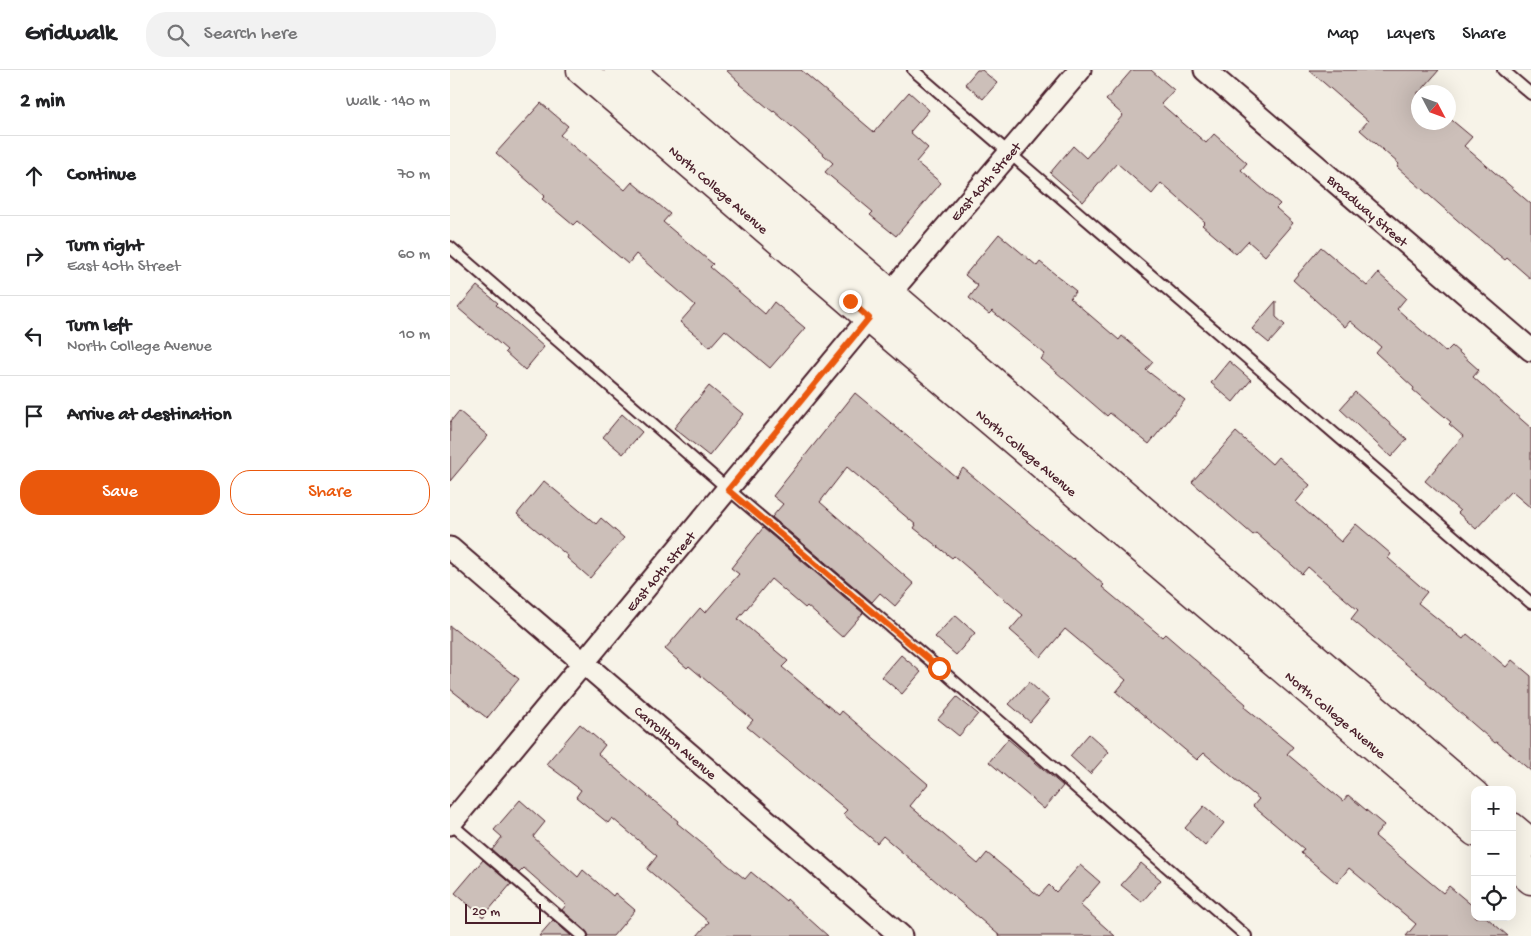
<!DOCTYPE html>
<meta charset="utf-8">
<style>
body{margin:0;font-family:"Gochi Hand",sans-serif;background:#f2f2f2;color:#202124}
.controls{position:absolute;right:15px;bottom:15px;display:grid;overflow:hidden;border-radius:10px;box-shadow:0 5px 20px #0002}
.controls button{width:45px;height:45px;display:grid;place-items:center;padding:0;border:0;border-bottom:1px solid #e0e0e0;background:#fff;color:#202124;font:25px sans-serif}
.compass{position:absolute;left:961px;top:15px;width:45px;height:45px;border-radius:50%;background:#fff;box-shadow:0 5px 20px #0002;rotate:131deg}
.scale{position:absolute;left:15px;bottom:12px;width:76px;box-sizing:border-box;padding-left:5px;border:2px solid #4a1f2b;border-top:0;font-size:14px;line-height:18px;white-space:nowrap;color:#4a1f2b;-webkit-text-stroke:4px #f7f3e8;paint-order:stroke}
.stop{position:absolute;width:15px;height:15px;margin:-11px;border:4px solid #ea580c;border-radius:50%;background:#fff}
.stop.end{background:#ea580c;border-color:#fff;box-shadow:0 1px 5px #0008}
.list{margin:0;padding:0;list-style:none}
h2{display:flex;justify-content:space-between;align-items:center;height:65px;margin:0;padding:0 20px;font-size:21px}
h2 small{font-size:16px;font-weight:400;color:#757577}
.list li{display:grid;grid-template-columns:32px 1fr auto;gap:15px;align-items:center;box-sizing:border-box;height:80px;padding:0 20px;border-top:1px solid #e0e0e0}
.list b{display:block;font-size:19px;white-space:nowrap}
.list p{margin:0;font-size:16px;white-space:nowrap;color:#757577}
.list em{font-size:16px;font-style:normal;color:#757577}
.actions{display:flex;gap:10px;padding:15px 20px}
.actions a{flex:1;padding:11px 0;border:1px solid #ea580c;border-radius:20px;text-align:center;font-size:18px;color:#ea580c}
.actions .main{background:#ea580c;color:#fff}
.icon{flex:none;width:28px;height:28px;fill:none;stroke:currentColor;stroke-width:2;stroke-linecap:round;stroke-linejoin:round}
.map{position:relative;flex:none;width:1081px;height:866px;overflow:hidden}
header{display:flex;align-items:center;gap:30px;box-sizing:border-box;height:70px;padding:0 25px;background:#fff;border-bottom:1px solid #e0e0e0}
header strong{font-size:24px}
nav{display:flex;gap:28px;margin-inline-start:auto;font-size:18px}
.search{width:350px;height:45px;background:#f2f2f2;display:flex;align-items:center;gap:12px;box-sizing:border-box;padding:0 18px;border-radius:20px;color:#757577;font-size:19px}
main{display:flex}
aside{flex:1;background:#fff}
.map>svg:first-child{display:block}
</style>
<header>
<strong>Gridwalk</strong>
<div class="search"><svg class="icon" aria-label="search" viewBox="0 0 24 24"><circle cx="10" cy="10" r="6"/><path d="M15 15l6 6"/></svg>Search here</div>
<nav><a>Map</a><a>Layers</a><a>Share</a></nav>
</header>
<main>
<aside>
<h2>2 min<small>Walk · 140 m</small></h2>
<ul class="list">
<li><svg class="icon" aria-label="ahead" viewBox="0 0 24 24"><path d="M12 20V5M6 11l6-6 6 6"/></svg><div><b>Continue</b></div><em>70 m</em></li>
<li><svg class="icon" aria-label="right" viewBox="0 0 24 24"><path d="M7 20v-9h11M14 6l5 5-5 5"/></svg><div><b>Turn right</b><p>East 40th Street</p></div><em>60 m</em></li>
<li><svg class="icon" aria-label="left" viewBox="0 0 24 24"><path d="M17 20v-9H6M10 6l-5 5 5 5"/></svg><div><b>Turn left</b><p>North College Avenue</p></div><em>10 m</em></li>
<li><svg class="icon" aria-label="arrive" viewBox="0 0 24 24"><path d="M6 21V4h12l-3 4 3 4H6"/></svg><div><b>Arrive at destination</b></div></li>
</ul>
<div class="actions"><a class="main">Save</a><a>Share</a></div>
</aside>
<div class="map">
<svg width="1081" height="866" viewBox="0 0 1081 866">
<rect width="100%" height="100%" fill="#f7f3e8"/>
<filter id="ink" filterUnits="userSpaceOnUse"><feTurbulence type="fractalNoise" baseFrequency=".02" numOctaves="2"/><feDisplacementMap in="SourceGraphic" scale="10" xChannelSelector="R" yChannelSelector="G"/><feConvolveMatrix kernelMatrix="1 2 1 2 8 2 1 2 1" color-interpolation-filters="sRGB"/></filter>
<g filter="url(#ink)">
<!-- building -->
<g fill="#ccbfb9" stroke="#4a1f2b">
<path d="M276 0H351L424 62 459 22 479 40 460 62 478 78 466 92 491 113 446 166 420 145 423 142 375 102 383 93 324 41 323 42 289 14 290 13Z"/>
<path d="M527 0H532L547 13 533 29 515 14Z"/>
<path d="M682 0H701L724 20 711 34 756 73 764 64 797 93 791 100 830 134 826 138 843 153 815 186 798 171 786 184 752 155 755 152 711 113 702 124 667 93 633 132 600 103 623 76 636 88 673 45 656 30Z"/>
<path d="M859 0H989L970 22H968V52H998V47L1022 67 1014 76 1081 134V209L1057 188 1055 190 1014 156 947 97 949 94 910 60 918 51Z"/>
<path d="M91 33 118 56 110 65 175 120 182 112 220 144 213 152 263 194 260 197 315 244 324 232 355 258 320 298 275 260 260 277 230 252 245 235 186 184 178 194 127 151 123 155 92 129 95 126 46 83Z"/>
<path d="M549 164 587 196 590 192 626 221 620 228 669 270 672 266 703 292 696 300 735 330 699 374 660 343 657 346 591 289 595 284 542 241 539 244 519 228 528 216 515 205Z"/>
<path d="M871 177 917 216 928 203 956 228 947 239 996 282 1002 276 1029 300 1023 307 1081 358V438L1061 421 1026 459 1008 443 1010 441 975 411 1013 366 999 354 1001 352 963 320 964 318 926 283 931 277 900 251 895 257 843 210Z"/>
<path d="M27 216 48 233 46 235 94 277 75 300 55 282 57 280 8 238Z"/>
<path d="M826 231V247L835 255 819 273 802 259Z"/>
<path d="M779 291 801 310 783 332 761 313Z"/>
<path d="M259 316 293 344 259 386 224 358Z"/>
<path d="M905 322 957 369 941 387 890 339Z"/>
<path d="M405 323 506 407 513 398 622 489 623 488 654 515 652 517 712 567 715 564 796 634 794 637 843 677 837 684 893 731 898 725 934 755 925 766 993 823 999 816 1025 838V847H1036L1058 866H956L966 854 899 798 887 813 851 783 854 779 803 736 809 729 754 683 747 690 666 622 676 610 615 559 591 587 560 560 573 545 504 486 502 488 464 458 466 455 397 397 370 432 464 514 445 536 430 523 422 532 322 447 333 434 323 426Z"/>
<path d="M9 341 38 366 0 411V352Z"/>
<path d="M172 344 192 362 173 384 153 367Z"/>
<path d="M786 362 822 394 828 387 860 415 846 432 891 472 906 454 941 484 938 488 977 522 968 533 1013 569 1017 564 1056 597 1062 590 1081 606V701L1047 672 1045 673 976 613 977 611 901 549 908 540 858 497 852 504 806 463 803 465 742 412Z"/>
<path d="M94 411 146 454 151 448 174 468 140 508 117 488 118 486 67 444Z"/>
<path d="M313 458 413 543 392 567 357 536 355 538 321 509 288 549 338 591 332 597 389 645 392 641 478 714 460 736 528 794 537 783 589 826 599 815 606 822 630 795 650 812 630 835 665 866H550L433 766 427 773 393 744 397 740 297 657 303 650 239 596 237 598 215 579 250 538 255 543 289 504 281 498Z"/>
<path d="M505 545 525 563 506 585 485 567Z"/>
<path d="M0 556 69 609 37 648 0 619Z"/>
<path d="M451 585 471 602 452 624 432 607Z"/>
<path d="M579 612 599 630 580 652 559 634Z"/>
<path d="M507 627 528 644 509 666 488 649Z"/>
<path d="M130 654 155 675 148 684 228 751 227 753 295 809 301 802 336 831 337 829 378 866H247L259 852 197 799 207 786 162 748 158 753 126 727 131 720 96 694Z"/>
<path d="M639 664 659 682 640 704 620 686Z"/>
<path d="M558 669 613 716 594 739 539 692Z"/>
<path d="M70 730 95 752 83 767 128 807 133 800 163 826 165 823 185 840 163 866H139L136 861 112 840 116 835 74 798 69 803 42 780 52 767 44 760Z"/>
<path d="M754 736 774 753 755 776 735 758Z"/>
<path d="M33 790 61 814 33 847 5 823Z"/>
<path d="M691 793 711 810 692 832 671 815Z"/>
<path d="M103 850 121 866H89Z"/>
</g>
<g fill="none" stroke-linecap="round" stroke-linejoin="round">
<!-- service casing -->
<g stroke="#4a1f2b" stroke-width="14">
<g id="service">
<path d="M159 0 429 236 1025 744"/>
<path d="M463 0 1081 533"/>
<path d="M1053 0 1081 24"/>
<path d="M0 177 278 419 489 598 796 866"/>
<path d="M0 753 132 866"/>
<path d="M1062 776 1081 792"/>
</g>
</g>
<!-- minor casing -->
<g stroke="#4a1f2b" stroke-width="25">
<g id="minor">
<path d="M755 0 1081 280"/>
<path d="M440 223 630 0"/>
<path d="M0 478 451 866"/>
<path d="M0 754 419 248"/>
</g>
</g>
<!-- secondary casing -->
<g stroke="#4a1f2b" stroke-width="31">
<g id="secondary">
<path d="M131 0 419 248 1025 762"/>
<path d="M180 0 1025 725"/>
<path d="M1062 757 1081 773"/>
<path d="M1062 794 1081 810"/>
</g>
</g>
<!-- service -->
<use href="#service" stroke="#f7f3e8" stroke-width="10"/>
<!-- minor -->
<use href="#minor" stroke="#f7f3e8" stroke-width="21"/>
<!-- secondary -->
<use href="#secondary" stroke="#f7f3e8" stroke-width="28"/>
</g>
</g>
<g fill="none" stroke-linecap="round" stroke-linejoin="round" filter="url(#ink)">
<!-- route -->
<path stroke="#ea580c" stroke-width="6" d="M400 231 419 248 278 420 489 598"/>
</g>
<g text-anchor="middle" stroke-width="4.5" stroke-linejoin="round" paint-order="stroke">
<!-- street labels -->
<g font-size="14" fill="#4a1f2b" stroke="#f7f3e8">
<text transform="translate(535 111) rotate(-49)" y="5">East 40th Street</text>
<text transform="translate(269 119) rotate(41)" y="5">North College Avenue</text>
<text transform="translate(918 140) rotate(41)" y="5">Broadway Street</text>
<text transform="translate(577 382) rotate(40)" y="5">North College Avenue</text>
<text transform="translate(210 501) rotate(-50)" y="5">East 40th Street</text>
<text transform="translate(886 644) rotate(40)" y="5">North College Avenue</text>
<text transform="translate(226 672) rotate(41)" y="5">Carrollton Avenue</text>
</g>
</g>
</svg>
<div class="controls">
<button>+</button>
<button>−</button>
<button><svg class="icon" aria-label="locate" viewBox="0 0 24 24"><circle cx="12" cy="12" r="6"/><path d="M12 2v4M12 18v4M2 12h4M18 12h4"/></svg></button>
</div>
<svg class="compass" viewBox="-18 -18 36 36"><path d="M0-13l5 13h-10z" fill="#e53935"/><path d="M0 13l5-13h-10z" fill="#757577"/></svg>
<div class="scale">20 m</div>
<div class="stop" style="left:489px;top:598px"></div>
<div class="stop end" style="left:400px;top:231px"></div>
</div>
</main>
